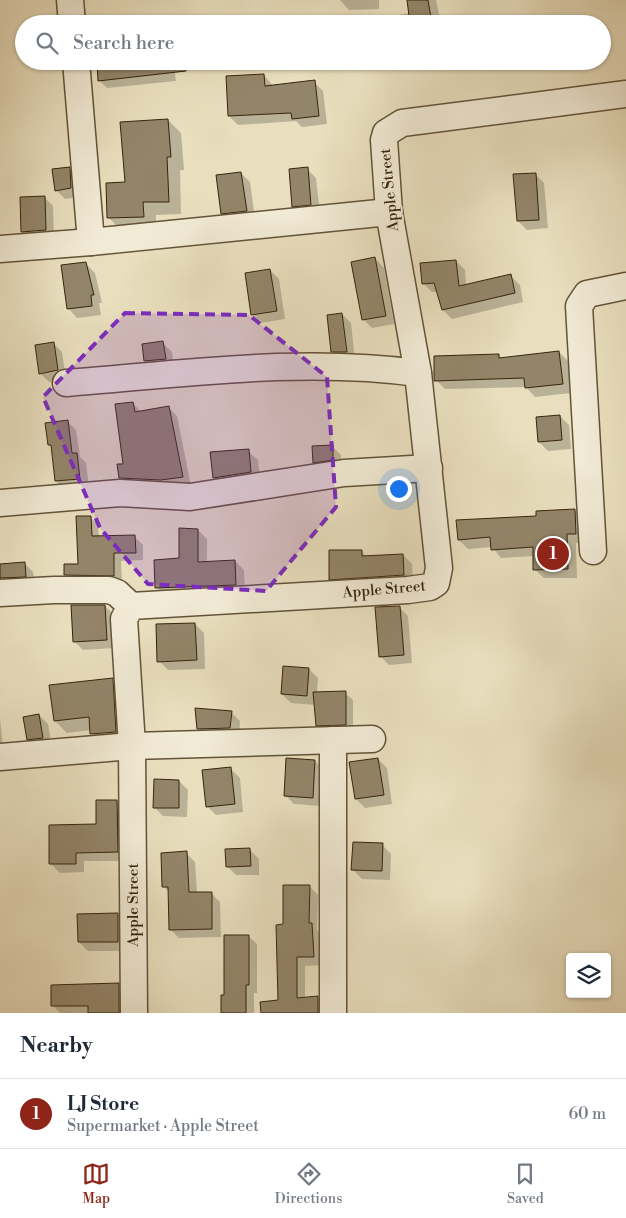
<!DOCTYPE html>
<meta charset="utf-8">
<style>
body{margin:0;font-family:"Libre Bodoni",serif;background:#f6f6f7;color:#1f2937}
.controls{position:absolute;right:15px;bottom:15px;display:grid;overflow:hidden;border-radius:5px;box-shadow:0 1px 4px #0004}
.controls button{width:45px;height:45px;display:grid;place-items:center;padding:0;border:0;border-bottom:1px solid #e0e1e3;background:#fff;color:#1f2937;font:25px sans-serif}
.you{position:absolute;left:398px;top:488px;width:18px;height:18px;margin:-12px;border:4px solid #fff;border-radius:50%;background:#1a73e8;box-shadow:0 0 0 8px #1a73e833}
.badge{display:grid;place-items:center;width:32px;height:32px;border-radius:50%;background:#8f2418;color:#fff;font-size:16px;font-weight:700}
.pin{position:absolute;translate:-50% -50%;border:2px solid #fff;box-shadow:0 1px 5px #0006}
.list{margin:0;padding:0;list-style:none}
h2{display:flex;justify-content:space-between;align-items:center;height:65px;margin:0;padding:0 20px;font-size:21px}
h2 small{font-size:16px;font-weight:400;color:#747a83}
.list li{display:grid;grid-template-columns:32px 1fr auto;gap:15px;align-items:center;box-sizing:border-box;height:70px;padding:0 20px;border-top:1px solid #e0e1e3}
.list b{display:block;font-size:19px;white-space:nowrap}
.list p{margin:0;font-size:16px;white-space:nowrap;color:#747a83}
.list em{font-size:16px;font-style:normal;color:#747a83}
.icon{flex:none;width:28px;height:28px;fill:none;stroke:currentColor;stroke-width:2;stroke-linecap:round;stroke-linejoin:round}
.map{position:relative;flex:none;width:626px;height:1013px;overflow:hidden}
.search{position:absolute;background:#fff;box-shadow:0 1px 4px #0004;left:15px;right:15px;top:15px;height:55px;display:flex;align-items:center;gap:12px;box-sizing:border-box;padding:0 18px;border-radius:28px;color:#747a83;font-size:19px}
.sheet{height:135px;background:#fff}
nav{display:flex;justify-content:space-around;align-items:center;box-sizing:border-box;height:70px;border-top:1px solid #e0e1e3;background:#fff;font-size:14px;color:#747a83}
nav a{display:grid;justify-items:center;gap:2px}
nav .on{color:#8f2418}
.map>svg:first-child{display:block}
</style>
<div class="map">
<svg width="626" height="1013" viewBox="0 0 626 1013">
<rect width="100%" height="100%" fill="#e9dfbe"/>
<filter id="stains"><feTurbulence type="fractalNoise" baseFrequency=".004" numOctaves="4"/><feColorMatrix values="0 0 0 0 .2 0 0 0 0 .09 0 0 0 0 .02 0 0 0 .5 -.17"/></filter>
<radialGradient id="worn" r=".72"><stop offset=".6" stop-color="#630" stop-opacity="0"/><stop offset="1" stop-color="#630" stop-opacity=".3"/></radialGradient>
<!-- shadow -->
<g fill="#0003">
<path d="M340 0H379V9L349 10Z"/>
<path d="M408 0H436L441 24H401L399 15 410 13Z"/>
<path d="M174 66 176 81 107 88 100 81Z"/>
<path d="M264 75 273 86 314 82 323 91 327 124 302 127 296 121 238 125 229 116Z"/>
<path d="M168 120 181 133 184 170H180L181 214 156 215V230L122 231 109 218 126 183Z"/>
<path d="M69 168 78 177 80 197 65 199 56 190Z"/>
<path d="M307 169 316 178 320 213 303 215 294 206Z"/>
<path d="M241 173 250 182 255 219 231 222 222 213Z"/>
<path d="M535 174 544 183 548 228 527 230 518 221Z"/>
<path d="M44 197 53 206 54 239 31 241 22 232Z"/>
<path d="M375 258 384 268 394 324 372 328 363 319Z"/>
<path d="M456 261 465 270 466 285 511 276 520 285 523 302 452 319 443 310 438 292H432L423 283Z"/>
<path d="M86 264 95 273 102 303H99L101 315 77 318 68 308Z"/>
<path d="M270 270 279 279 285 319 261 323 252 314Z"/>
<path d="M342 314 351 323 355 361 341 360 332 351Z"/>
<path d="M53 343 62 352 66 379 49 382 40 373Z"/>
<path d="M163 343 172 352 174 368 154 370 145 361Z"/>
<path d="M559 352 568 361 571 393 535 397 526 387 445 389 436 380 498 355 502 359Z"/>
<path d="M133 403 141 412 168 407 177 416 191 486 129 487 120 477 125 465Z"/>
<path d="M560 416 569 425 571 449 548 451 539 442Z"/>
<path d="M67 421 76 430 80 457 86 463 89 487 65 490 56 481 53 448 49 445Z"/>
<path d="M332 446 341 455 342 468 323 471 314 462Z"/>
<path d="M248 451 258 460 260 481 223 487 214 478Z"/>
<path d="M575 511 584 520 585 543H576L577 578H544L534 569V556L501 558 492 547 468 549 459 540 538 517Z"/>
<path d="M90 517 98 525 99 537H135L143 545V560L121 561 122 583 74 582 66 574 79 565Z"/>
<path d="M198 530 207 539V563L235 561 244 570 245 593 165 596 156 587 180 560Z"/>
<path d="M361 551 367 557 403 555 412 564 413 584 339 588 330 579Z"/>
<path d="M24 563 33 572 35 585 0 590V565Z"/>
<path d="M105 606 114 615 115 648 83 650 74 641Z"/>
<path d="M399 607 408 616 412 663 389 665 380 656Z"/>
<path d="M195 624 204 633 205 669 168 670 159 661Z"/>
<path d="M309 669 318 678 317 693H345L353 700V732L325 733 317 725 316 705 291 703 282 694Z"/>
<path d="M112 680 124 691 127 744 103 746 92 734 91 730 67 733 55 721Z"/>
<path d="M231 712 240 721 239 737 208 738 199 729Z"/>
<path d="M39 715 48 724 52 747 37 748 28 739Z"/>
<path d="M0 718 4 758 0 765Z"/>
<path d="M378 759 387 768 392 804 365 808 356 799Z"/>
<path d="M315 761 324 770 321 806 294 804 285 795Z"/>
<path d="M231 769 240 778 243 812 216 815 207 806Z"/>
<path d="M179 781 188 790 187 817 163 816 154 807Z"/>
<path d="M117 801 126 810V861H84V872L60 873 51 864 98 826Z"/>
<path d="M382 845 391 854 390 880 362 879 353 870Z"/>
<path d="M250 850 259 859V875H236L227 866Z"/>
<path d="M186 853 195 862 197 893H211L220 902 221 937 179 938 170 929 169 892 164 887Z"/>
<path d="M309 886 318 895 317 930 320 933 322 965 305 966V999L318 998 326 1006V1013H279L284 925Z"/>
<path d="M118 914 127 923V951H88L79 942Z"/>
<path d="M248 936 257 944V993H254V1013H223L226 996Z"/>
<path d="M118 984 129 996 130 1013H60L53 1006Z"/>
</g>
<!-- building -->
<g fill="#938569" stroke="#36240c">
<path d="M407 0H428L432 24H410Z"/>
<path d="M97 61H185L186 71 98 81Z"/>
<path d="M264 74 265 86 315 80 319 116 292 119 291 113 228 116 226 76Z"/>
<path d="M168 119 171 157H167L169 202H143L144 217 107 218 106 183 125 182 120 122Z"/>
<path d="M70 167 71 188 55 191 52 169Z"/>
<path d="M308 167 311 205 292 207 289 169Z"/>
<path d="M241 172 247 211 221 214 216 175Z"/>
<path d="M536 173 539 220 517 221 513 174Z"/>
<path d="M45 196 46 230 21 232 20 197Z"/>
<path d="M375 257 386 316 362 320 351 262Z"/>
<path d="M456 260 459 286 511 274 515 293 442 310 434 283 422 284 420 263Z"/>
<path d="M86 262 94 295H91L92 306 67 309 61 265Z"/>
<path d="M270 269 277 311 251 315 245 273Z"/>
<path d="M342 313 347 352H331L327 315Z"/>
<path d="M163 341 166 359 144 361 142 344Z"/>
<path d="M54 342 58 370 39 374 35 345Z"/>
<path d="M559 351 563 384 525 388 524 378 434 381V356L499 354V358Z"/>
<path d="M133 402 135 412 169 406 183 477 161 480 119 478 117 464H123L115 404Z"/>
<path d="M560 415 562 440 538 442 536 417Z"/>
<path d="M68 420 72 453H77L80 479 55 481 51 445H48L45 423Z"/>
<path d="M333 445V460L313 463 312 446Z"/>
<path d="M249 449 251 472 213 478 210 452Z"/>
<path d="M575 509 576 534H567L568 569 533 570V547L491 550 490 537 458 540 456 520 536 516V511Z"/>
<path d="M76 516H91L92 536 135 535 136 553H114V576L64 575V564H78Z"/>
<path d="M179 528 198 529V562L235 560 236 585 155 588 154 560 179 558Z"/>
<path d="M329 550H362V556L403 554 404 575 329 580Z"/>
<path d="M25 562 26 577 0 578V564Z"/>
<path d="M71 605H105L107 640 73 642Z"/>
<path d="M400 606 404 655 379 657 375 607Z"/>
<path d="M195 623 197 660 157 662 156 624Z"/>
<path d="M283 666 309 668 307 696 281 694Z"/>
<path d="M113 678 116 732 90 734 89 717 54 721 49 685Z"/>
<path d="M346 691V725L316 726 313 692Z"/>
<path d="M195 708 232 711 230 728 197 729Z"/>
<path d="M39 714 43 738 27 740 23 717Z"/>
<path d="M286 758 315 760 313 798 284 796Z"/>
<path d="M378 758 384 795 355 799 349 762Z"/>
<path d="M231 767 235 804 206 807 202 770Z"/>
<path d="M154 779 179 780V808H153Z"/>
<path d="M96 800H117L118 852 76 853V864H49V825L96 824Z"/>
<path d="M353 842 383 843 382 871 351 870Z"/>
<path d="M250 848 251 866 226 867 225 849Z"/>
<path d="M187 851 189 892H212V929L169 930 168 887H162L161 853Z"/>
<path d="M283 885H310L309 923H312L314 957H297V998L318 996V1013H261L260 1002 278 1000 276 925 283 924Z"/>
<path d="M118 913V942H78L77 914Z"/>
<path d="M224 935H249V985H246V1013H221V995H224Z"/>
<path d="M119 983V1013H88V1006H51V985Z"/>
</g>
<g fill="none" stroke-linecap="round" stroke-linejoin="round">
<!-- minor casing -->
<g stroke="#635338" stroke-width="29">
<g id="minor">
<path d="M70 0 72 24"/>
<path d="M76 61 91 242"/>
<path d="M0 249 91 242 389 212"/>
<path d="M66 383C183 374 301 357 418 373"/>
<path d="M0 503 120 493 190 497 344 473 429 468"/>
<path d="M593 551 579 306 587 294 626 286"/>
<path d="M0 593 54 590H109L117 593 131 606"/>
<path d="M0 757 132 746 372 739"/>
<path d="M134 1013 132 746 124 619 131 606 408 590 430 587 436 583 439 568 418 373 389 212 384 140 386 133 402 123 626 94"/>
<path d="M333 1013V740"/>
</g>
</g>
<!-- minor -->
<use href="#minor" stroke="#f1ead5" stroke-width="26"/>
</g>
<!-- marked area -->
<path fill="#7b2cbf" fill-opacity="0.2" stroke="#7b2cbf" stroke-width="4" stroke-dasharray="10 6" stroke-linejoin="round" d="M125 313 249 315 327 377 336 507 266 591 148 584 100 528 43 397Z"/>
<g text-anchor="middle" stroke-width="4" stroke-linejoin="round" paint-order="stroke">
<!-- street labels -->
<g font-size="15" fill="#36240c" stroke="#f1ead5">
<text transform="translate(389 190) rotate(-96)" y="5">Apple Street</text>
<text transform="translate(384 589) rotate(-5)" y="5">Apple Street</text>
<text transform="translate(133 905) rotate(-90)" y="5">Apple Street</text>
</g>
</g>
<rect width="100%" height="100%" filter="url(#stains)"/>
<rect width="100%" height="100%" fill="url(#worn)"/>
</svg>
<div class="controls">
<button><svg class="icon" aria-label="layers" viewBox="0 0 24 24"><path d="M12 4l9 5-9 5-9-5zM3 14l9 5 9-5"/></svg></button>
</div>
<div class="you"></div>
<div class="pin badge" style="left:553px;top:554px">1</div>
<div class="search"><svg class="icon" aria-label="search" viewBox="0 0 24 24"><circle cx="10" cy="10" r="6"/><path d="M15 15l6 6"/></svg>Search here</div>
</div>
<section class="sheet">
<h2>Nearby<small></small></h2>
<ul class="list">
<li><span class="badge">1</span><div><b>LJ Store</b><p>Supermarket · Apple Street</p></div><em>60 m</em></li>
</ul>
</section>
<nav>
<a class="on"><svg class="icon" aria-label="map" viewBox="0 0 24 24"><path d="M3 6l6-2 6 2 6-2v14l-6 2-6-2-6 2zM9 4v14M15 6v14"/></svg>Map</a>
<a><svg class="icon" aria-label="directions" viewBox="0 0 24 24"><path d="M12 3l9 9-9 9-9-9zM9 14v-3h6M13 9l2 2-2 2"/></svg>Directions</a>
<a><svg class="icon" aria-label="saved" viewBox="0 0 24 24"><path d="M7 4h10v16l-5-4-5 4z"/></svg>Saved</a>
</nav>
